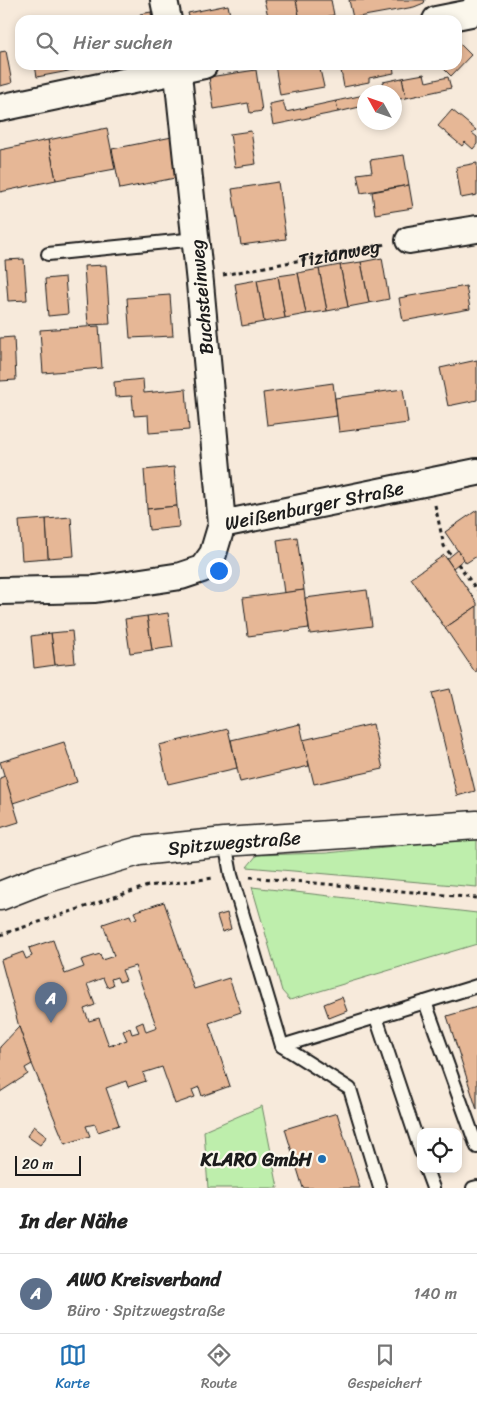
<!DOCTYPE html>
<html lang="de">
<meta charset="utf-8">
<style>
body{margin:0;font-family:Sriracha,sans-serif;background:#f6f6f6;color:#222}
.controls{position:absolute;right:15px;bottom:15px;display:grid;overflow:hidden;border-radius:10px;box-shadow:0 2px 8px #0003}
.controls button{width:45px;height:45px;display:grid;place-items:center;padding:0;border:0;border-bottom:1px solid #e0e0e0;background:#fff;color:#222;font:25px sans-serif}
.compass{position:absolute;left:357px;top:85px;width:45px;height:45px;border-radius:50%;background:#fff;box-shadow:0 2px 8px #0003;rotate:310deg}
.scale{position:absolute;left:15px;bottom:12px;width:66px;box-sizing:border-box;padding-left:5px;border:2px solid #1c1c1c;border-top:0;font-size:14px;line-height:18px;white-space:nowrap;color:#1c1c1c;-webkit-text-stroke:4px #fbf7ec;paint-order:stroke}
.you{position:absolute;left:218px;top:570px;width:18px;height:18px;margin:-12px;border:4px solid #fff;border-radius:50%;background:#1a73e8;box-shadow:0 0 0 8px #1a73e833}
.badge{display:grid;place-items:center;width:32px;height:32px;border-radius:50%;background:#1f6fb2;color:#fff;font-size:16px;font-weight:700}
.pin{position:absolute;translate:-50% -41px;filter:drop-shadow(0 1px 2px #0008)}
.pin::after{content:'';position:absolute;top:26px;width:18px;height:15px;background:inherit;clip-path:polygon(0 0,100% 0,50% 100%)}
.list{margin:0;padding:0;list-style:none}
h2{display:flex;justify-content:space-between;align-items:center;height:65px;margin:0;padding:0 20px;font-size:21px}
h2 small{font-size:16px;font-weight:400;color:#767676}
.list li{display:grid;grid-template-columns:32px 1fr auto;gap:15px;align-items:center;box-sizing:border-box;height:80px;padding:0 20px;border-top:1px solid #e0e0e0}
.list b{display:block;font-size:19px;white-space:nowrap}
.list p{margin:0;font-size:16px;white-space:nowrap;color:#767676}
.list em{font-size:16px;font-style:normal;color:#767676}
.icon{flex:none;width:28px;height:28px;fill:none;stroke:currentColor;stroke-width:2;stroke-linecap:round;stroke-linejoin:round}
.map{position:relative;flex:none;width:477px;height:1188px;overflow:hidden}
.search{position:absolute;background:#fff;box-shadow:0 2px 8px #0003;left:15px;right:15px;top:15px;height:55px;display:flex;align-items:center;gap:12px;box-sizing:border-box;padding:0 18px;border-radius:15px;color:#767676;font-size:19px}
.sheet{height:145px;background:#fff}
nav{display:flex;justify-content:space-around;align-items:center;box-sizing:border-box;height:70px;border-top:1px solid #e0e0e0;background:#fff;font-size:14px;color:#767676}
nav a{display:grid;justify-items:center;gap:2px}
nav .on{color:#1f6fb2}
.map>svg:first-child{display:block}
</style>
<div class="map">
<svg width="477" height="1188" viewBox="0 0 477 1188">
<rect width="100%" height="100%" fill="#f7eadb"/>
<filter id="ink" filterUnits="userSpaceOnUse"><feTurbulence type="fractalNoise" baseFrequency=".02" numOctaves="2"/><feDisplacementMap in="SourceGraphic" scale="10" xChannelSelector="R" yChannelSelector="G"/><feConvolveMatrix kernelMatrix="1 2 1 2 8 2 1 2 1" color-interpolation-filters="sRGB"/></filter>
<g filter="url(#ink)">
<!-- green -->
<g fill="#beeeac" stroke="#6d8564">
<path d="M463 839 477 840V887L247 867 257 855 327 853Z"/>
<path d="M252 887 477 913V944L290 1000 282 991Z"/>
<path d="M262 1106 278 1188H208L204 1131Z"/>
</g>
<!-- building -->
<g fill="#e6b796" stroke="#1c1c1c" fill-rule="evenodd">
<path d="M264 0H296L300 20H269Z"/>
<path d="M296 0H331L334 15 312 20H300Z"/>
<path d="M349 0H425L424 3 414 7 353 18Z"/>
<path d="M228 5 231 20H190L188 13Z"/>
<path d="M151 12 152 20H141L140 14Z"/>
<path d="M457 41 471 55 451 76 440 65H457Z"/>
<path d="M6 51 12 83 0 86V52Z"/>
<path d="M35 65H78L79 69 37 77Z"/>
<path d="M275 65H319L324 87 280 95Z"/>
<path d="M340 65H393L394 73 369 78V82L344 87Z"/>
<path d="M256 70 262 111 250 113 248 103 214 109 209 77Z"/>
<path d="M424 74 426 82 448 77 451 88 406 98 402 78Z"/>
<path d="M402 78 406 98 394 100V92H379L385 91 383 82Z"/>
<path d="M364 95V106L338 112 336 101Z"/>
<path d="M283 101 286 112 336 101 338 112 273 125 269 104Z"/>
<path d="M452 110 476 130 472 133 477 137V144L473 149 465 142 462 146 438 126Z"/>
<path d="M107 128 115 169 56 180 48 140Z"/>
<path d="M251 131 256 164 235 167 230 134Z"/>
<path d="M172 137 180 177 120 189 112 149Z"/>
<path d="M48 140 56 180 0 192V150Z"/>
<path d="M404 155 409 185 361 193 357 174 372 172 370 160Z"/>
<path d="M477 163V195L461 198 456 167Z"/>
<path d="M278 182 286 239 241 245 232 189Z"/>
<path d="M409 185 413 208 375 214 372 192Z"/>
<path d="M382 258 389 299 369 303 361 262Z"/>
<path d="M24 259 27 300 8 301 5 260Z"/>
<path d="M361 262 369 303 348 307 340 265Z"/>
<path d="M106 265 110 324 88 325 84 266Z"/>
<path d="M340 265 348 307 327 311 319 269Z"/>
<path d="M319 269 327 311 306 314 298 273Z"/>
<path d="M298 273 306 314 285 318 278 276Z"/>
<path d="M278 276 285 318 264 322 257 280Z"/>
<path d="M65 277 68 314 48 316 45 279Z"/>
<path d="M257 280 264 322 242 326 235 284Z"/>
<path d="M466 286 470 309 403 321 399 298Z"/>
<path d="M170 295 173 336 130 338 127 298Z"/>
<path d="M99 326 102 368 43 373 40 330Z"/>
<path d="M14 337 16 380 0 381V338Z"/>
<path d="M477 360V400L448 406 440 368Z"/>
<path d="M143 379 144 393 186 389 189 430 149 433 148 415 134 416 132 396 115 397 114 382Z"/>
<path d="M333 383 337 416 267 425 263 393Z"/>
<path d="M403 389 408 423 339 432 335 398Z"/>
<path d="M174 467 177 506 147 509 144 470Z"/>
<path d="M177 506 179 527 149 530 147 509Z"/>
<path d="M477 510V556L466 563 445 532Z"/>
<path d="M71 517 74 556 48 558 46 519Z"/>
<path d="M46 519 48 558 22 560 19 521Z"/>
<path d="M297 537 304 590 284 593 277 540Z"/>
<path d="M458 550 464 559 453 568 447 559Z"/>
<path d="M444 555 477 603V606L445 628 411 578Z"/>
<path d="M304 590 309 628 248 636 243 598Z"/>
<path d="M367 590 372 626 310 634 305 598Z"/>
<path d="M477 606V671L475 672 445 628Z"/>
<path d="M168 613 173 647 152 650 147 616Z"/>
<path d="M147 616 152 650 130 653 125 619Z"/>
<path d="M72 631 75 663 55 665 51 633Z"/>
<path d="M51 633 55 665 34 668 31 636Z"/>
<path d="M450 689 475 791 457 796 432 693Z"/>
<path d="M300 724 309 766 240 782 231 740Z"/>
<path d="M373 724 383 769 314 784 303 740Z"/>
<path d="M228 729 237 768 168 784 159 745Z"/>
<path d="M64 742 77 782 13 803 0 762Z"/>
<path d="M5 776 19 822 0 828V778Z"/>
<path d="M164 902 194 989 229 978 241 1012 209 1023 230 1086 202 1096 199 1087 192 1090 195 1097 175 1104 162 1067 143 1073 146 1081 128 1087 126 1081 106 1088 119 1125 98 1132 95 1124 86 1126 90 1136 65 1144 32 1064 19 1027 1 960 23 952 26 959 32 956 29 948 53 940 65 974 84 967 81 960 100 954 102 960 114 956 103 924 130 915 132 920 137 918 134 912ZM135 966 157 1028 146 1032 143 1022 136 1025 139 1032 132 1034 130 1028 123 1031 127 1040 109 1046 99 1018 89 1021 84 1009 95 1005 87 984 103 978 107 987 113 985 111 979 117 977 119 982 126 980 122 970Z"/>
<path d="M227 913 231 929 222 932 217 916Z"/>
<path d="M342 997 347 1011 329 1018 324 1004Z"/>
<path d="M477 1007V1110L447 1016Z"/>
<path d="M19 1027 32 1064 25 1068 28 1074 0 1092V1047Z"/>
<path d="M337 1113 360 1188H303L285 1129Z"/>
<path d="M34 1126 47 1136 40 1145 27 1136Z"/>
</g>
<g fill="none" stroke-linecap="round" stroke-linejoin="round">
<!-- service casing -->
<g stroke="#1c1c1c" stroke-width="16">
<g id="service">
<path d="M48 254 196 239"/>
<path d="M225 842 231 875 282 1046 350 1089 380 1188"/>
<path d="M425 1002 477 1147"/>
<path d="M376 1017 421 1152"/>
<path d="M282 1046 477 986"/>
<path d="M426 1169 433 1188"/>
<path d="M473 1188 477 1187"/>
</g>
</g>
<!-- minor casing -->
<g stroke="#1c1c1c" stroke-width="30">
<g id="minor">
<path d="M164 0 168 20"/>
<path d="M436 20 471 13 477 5"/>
<path d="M0 108 204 65"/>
<path d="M409 240 477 229"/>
<path id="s2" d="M222 524 477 472"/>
<path d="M0 591 95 589 181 576 202 569 213 554 222 524 200 283 177 65"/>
</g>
</g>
<!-- tertiary casing -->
<g stroke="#1c1c1c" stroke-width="31">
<g id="tertiary">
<path id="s3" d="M0 896 41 880 139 851 225 842 477 825"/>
</g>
</g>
<!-- path -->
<g stroke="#1c1c1c" stroke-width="3" stroke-dasharray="4 4" stroke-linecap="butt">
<path id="s1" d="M223 275 386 244"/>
<path d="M435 505 444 546 451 555"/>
<path d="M458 564 477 590"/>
<path d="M250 877 477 898"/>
<path d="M0 935 148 886 214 878"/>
</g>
<!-- service -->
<use href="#service" stroke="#fbf7ec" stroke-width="12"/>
<!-- minor -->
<use href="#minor" stroke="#fbf7ec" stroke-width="26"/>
<!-- tertiary -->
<use href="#tertiary" stroke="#fbf7ec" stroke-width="28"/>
</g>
</g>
<!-- markers -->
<circle fill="#1f6fb2" stroke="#fbf7ec" stroke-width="2" cx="322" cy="1159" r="5"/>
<g text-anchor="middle" stroke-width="4.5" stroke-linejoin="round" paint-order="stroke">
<!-- street labels -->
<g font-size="19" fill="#1c1c1c" stroke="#fbf7ec">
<text dy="7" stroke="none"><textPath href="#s1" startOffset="118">Tizianweg</textPath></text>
<text transform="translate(201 297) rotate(-95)" y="7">Buchsteinweg</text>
<text dy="7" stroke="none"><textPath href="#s2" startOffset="94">Weißenburger Straße</textPath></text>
<text dy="7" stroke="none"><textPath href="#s3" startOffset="242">Spitzwegstraße</textPath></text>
</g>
<!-- poi labels -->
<g font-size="19" font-weight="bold" fill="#1c1c1c" stroke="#fbf7ec" text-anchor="end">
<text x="312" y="1166">KLARO GmbH</text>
</g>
</g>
</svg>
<div class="controls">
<button><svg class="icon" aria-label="locate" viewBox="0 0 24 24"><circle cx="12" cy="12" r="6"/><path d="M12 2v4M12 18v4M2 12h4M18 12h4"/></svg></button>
</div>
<svg class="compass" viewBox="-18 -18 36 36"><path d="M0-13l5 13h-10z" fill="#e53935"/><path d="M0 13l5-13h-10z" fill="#767676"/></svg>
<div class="scale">20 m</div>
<div class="you"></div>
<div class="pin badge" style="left:51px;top:1023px;background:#5c6f8a">A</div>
<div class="search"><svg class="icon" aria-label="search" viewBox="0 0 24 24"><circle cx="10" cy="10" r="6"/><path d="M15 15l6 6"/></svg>Hier suchen</div>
</div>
<section class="sheet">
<h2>In der Nähe<small></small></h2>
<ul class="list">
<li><span class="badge" style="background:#5c6f8a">A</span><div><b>AWO Kreisverband</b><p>Büro · Spitzwegstraße</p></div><em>140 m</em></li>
</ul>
</section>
<nav>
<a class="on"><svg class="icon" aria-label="map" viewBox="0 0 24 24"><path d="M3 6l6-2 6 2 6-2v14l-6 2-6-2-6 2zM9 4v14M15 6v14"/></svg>Karte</a>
<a><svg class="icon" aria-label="directions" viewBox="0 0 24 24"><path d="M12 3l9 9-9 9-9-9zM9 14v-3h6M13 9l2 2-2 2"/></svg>Route</a>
<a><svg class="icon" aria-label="saved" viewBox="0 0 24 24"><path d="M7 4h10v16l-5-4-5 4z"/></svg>Gespeichert</a>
</nav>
